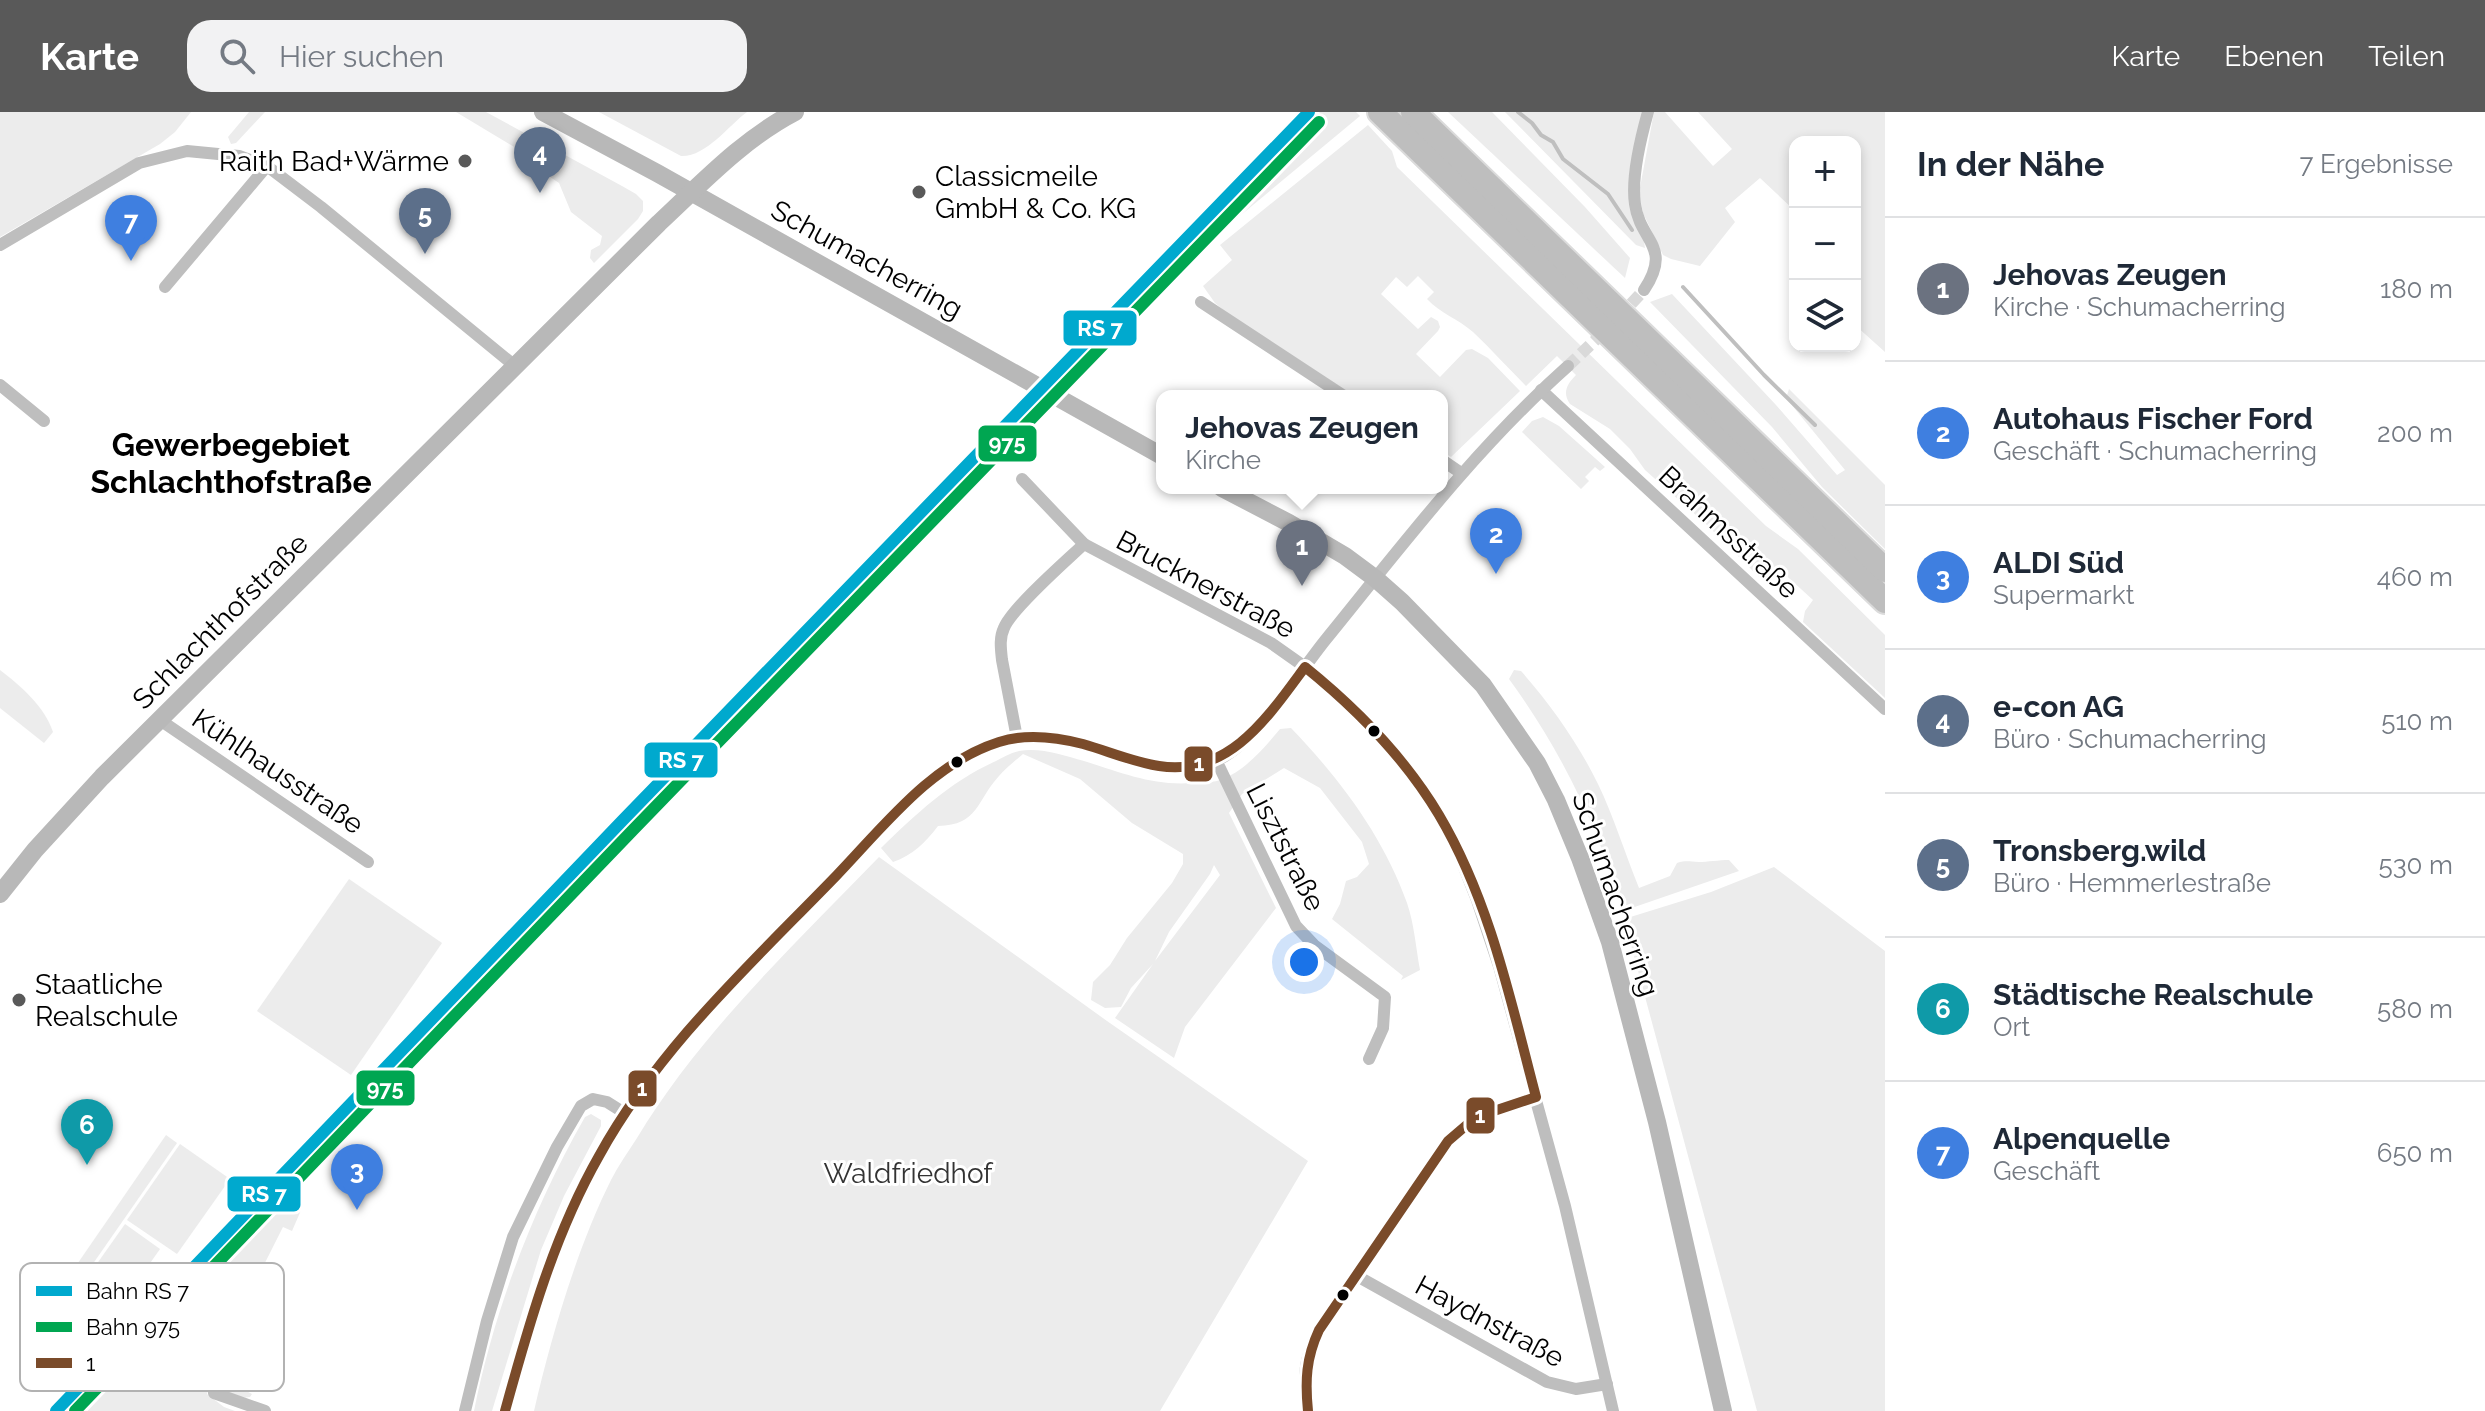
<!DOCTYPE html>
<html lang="de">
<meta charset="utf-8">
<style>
body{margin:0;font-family:Raleway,sans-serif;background:#f2f2f3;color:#1f2937}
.controls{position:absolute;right:24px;top:24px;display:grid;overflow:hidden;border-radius:16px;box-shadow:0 4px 12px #0003}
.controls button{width:72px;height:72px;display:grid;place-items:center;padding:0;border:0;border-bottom:2px solid #e0e1e3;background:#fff;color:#1f2937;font:40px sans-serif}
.you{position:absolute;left:1304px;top:850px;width:28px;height:28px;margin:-20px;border:6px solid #fff;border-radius:50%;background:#1a73e8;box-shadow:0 0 0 12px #1a73e833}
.badge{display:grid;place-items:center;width:52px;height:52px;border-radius:50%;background:#595959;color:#fff;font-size:26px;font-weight:700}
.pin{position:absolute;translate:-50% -66px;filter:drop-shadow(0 2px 4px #0008)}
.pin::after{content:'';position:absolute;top:42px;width:28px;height:24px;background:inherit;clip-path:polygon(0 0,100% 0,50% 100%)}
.popup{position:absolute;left:1156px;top:278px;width:292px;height:104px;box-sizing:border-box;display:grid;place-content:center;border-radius:16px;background:#fff;filter:drop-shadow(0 2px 6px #0005);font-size:26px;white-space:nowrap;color:#747a83}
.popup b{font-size:30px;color:#1f2937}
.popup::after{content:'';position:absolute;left:50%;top:100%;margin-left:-16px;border:16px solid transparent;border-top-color:#fff}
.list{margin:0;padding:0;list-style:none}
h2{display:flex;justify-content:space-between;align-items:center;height:104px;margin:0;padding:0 32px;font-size:34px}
h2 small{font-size:26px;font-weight:400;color:#747a83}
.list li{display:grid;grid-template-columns:52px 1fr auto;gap:24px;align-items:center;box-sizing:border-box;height:144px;padding:0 32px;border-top:2px solid #e0e1e3}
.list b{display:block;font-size:30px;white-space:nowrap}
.list p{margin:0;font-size:26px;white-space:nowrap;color:#747a83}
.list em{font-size:26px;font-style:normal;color:#747a83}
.icon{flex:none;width:44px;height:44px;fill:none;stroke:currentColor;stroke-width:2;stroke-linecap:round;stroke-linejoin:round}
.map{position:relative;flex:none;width:1885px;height:1299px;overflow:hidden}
header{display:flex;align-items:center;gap:48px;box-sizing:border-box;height:112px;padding:0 40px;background:#595959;color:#fff}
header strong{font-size:38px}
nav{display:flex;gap:44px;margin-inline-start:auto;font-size:28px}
.search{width:560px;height:72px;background:#f2f2f3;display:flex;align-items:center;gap:20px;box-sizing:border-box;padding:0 28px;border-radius:24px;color:#747a83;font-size:30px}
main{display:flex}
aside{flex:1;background:#fff}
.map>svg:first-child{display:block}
</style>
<header>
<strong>Karte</strong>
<div class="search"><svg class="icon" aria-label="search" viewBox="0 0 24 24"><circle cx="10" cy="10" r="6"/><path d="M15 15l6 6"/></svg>Hier suchen</div>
<nav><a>Karte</a><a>Ebenen</a><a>Teilen</a></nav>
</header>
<main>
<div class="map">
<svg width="1885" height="1299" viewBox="0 0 1885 1299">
<rect width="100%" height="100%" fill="#fff"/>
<!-- green -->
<g fill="#ececec" fill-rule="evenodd">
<path d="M0 0H191L175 20 160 32 0 125Z"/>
<path d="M249 0H265L236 31 231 32 228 25Z"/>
<path d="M456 0H486L622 74 636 82 643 89V99L638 107 594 151 590 146 591 138 600 133 602 124 571 100 559 71 525 48 524 41Z"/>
<path d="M599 0H747C728 14 706 45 681 44Z"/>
<path d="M1320 0H1356L1360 4 1129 196Z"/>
<path d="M1448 0H1492L1585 95 1630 146 1625 166Z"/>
<path d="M1505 0H1643L1633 54 1645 136 1636 133Z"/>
<path d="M1654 0H1665L1713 54 1732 37 1698 0H1885V240L1855 213V30H1795V99L1760 66 1725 96 1735 110 1700 154 1671 147 1663 143 1643 101 1639 81Z"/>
<path d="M1368 13 1392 39 1397 55 1766 414 1798 437 1885 523V586L1803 510 1805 499 1813 488 1778 456 1768 467 1759 465 1706 412 1645 358 1630 337 1610 317 1570 292C1562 281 1567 272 1576 263L1557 244 1526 274C1508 256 1491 237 1473 220 1458 207 1440 201 1427 187L1434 180 1418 164 1407 175 1396 165 1381 182 1418 217 1431 205 1438 209 1440 215 1438 219 1416 242 1440 265 1466 238 1472 237 1488 246 1520 279 1451 345 1442 339V284H1354L1227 201 1215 191 1203 174 1232 148 1220 133Z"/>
<path d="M1672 182 1776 293 1837 363 1845 358 1786 286 1789 277 1885 373V437L1822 375 1772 315 1650 190Z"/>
<path d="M1543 305 1559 314 1605 355 1600 359 1595 355 1585 365 1589 369 1581 377 1522 320 1532 309Z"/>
<path d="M0 558C22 575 44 594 53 620L44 631 0 596Z"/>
<path d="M1514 558 1521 559C1551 593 1578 631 1598 672 1614 705 1625 742 1639 776L1670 764 1677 751C1687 748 1690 750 1699 750 1707 750 1719 748 1729 748L1739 759 1623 799C1598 715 1561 638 1509 567Z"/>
<path d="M1291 616C1340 667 1383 724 1407 791 1414 811 1416 836 1420 858L1401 868 1403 864 1332 807 1340 792 1346 769 1357 765 1369 752 1362 730 1320 676 1284 656 1242 682 1229 701 1276 796 1185 915 1174 946 1115 906 1153 852 1131 876 1121 895 1105 896 1091 888 1093 870 1110 853 1127 826 1172 771 1183 752V742L1132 711 1080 667 1023 642C1015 649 1006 656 999 664 976 689 979 713 938 714 925 731 913 743 893 750L881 736C916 702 951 669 996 649 1003 645 1011 641 1019 639 1040 635 1063 643 1084 649 1126 662 1157 676 1202 670 1208 670 1215 670 1220 668 1244 660 1264 636 1280 617ZM1214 753 1220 763 1155 849 1169 820 1210 762Z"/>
<path d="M879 745 1107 909 1308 1049 1160 1299H534C551 1225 577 1136 611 1068 618 1054 628 1040 637 1026 701 920 793 834 879 745Z"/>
<path d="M1774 755 1885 839V1299H1757L1624 807 1711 780Z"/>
<path d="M349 767 442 831 351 963 257 899Z"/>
<path d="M591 1002 601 1008V1014L564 1084 541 1138 492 1299H474C494 1198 534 1094 585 1005Z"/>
<path d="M166 1023 177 1031 35 1235 25 1228Z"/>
<path d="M180 1032 230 1067 177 1142 127 1108Z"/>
<path d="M292 1083 302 1096 292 1119 283 1115 210 1260 252 1282 250 1285 242 1286 210 1274 207 1282 224 1295 235 1299H80Z"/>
<path d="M125 1112 160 1137 113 1204 77 1180Z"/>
<path d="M76 1184 102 1202 68 1251 42 1232Z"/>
</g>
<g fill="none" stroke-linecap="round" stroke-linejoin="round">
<!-- stream -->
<g stroke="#bfbfbf" stroke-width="4">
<path d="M1518 0 1532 11 1541 23 1553 30 1563 47 1608 82 1632 118"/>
<path d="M1683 175 1764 263 1815 313"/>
</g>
<!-- street-tunnel -->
<g stroke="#d9d9d9" stroke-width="12" stroke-dasharray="12 6" stroke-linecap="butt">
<path d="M1619 205 1644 178"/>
<path d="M1568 254 1606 218"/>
</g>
<!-- highway casing -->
<g stroke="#dbdbdb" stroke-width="28">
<g id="highway">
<path d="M1380 0 1885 489"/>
<path d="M1413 0 1885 458"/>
</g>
</g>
<!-- street -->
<g stroke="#bebebe" stroke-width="12">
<path d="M0 133 139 51 187 39 239 44 267 54 321 95 515 254"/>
<path d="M165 175 267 54"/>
<path d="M1644 178C1673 134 1640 130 1635 92 1631 66 1641 25 1648 0"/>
<path d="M1201 190 1344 284"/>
<path d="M0 273 44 309"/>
<path d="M1541 278 1885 597"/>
<path d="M1442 348 1461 361"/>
<path d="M1022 367 1084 432"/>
<path d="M160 608 368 750"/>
<path d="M1017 626 1002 548C1001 538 999 526 1004 516 1012 496 1066 449 1084 432L1271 531 1305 555 1362 606 1390 636 1419 673 1440 705 1458 740 1477 788 1499 854 1565 1094 1613 1299"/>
<path d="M1216 648 1296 814 1314 833 1385 885 1383 916 1369 947"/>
<path d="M1357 1164 1547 1270 1576 1277 1607 1272"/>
<path d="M214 1281 265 1299"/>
<path d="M465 1299 487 1209 513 1125 557 1035 581 994 593 987 607 990 626 1002"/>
<path d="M505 1299C527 1218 551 1136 589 1061 617 1007 656 956 695 910 750 853 804 796 860 740 891 708 923 670 963 647 985 634 1011 624 1037 624 1099 625 1165 679 1225 644 1260 624 1300 559 1327 526 1404 431 1477 335 1568 254"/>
<path d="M1308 1299C1304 1263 1302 1251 1319 1218L1448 1029 1476 1005 1536 985"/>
</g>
<!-- secondary -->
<g stroke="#b8b8b8" stroke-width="18">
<path d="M543 0 657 61 1162 344"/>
<path d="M1222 376 1289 411 1345 444 1376 467 1402 490 1483 573 1537 651 1556 688 1580 746 1610 830 1657 1010 1723 1299"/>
<path d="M0 782 35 738 102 665 659 111C702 71 743 27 795 0"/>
</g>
<!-- highway -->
<use href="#highway" stroke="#bebebe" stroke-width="24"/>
<!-- bus-1 casing -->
<g stroke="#fff" stroke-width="16">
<path id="bus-1" d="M505 1299C529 1212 554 1123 599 1044 659 935 752 851 837 763 884 714 932 651 999 630 1027 621 1056 625 1083 632 1108 639 1133 650 1159 654 1229 665 1268 605 1305 555 1357 597 1405 646 1439 703 1490 789 1511 890 1536 985L1476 1005 1448 1029 1319 1218C1306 1246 1305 1269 1308 1299"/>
</g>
<!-- bus-1 -->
<use href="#bus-1" stroke="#7a4b2a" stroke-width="10"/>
<!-- rail-1 casing -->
<g stroke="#fff" stroke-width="18">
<path id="rail-1" d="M56 1299 622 709 1309 0"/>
</g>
<!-- rail-2 casing -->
<g stroke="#fff" stroke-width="18">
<path id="rail-2" d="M75 1299 632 719 1319 10"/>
</g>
<!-- rail-1 -->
<use href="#rail-1" stroke="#00a9ce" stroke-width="12"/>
<!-- rail-2 -->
<use href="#rail-2" stroke="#00a651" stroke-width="12"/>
</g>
<!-- markers -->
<g fill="#595959" stroke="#fff" stroke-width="3">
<circle cx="465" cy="49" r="8"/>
<circle cx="919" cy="80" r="8"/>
<circle cx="19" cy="888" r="8"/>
</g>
<g fill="#000" stroke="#fff" stroke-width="3">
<circle cx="1374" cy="619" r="7"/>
<circle cx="957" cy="650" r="7"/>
<circle cx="1343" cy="1183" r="7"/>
</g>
<g text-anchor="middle" stroke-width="6" stroke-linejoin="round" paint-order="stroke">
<!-- poi labels -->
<g font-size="28" fill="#000" stroke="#fff" text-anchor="start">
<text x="449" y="59" text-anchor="end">Raith Bad+Wärme</text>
<text x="935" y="74">Classicmeile<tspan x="935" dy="32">GmbH &amp; Co. KG</tspan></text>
<text x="35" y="882">Staatliche<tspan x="35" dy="32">Realschule</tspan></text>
</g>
<!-- street labels -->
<g font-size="28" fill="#000" stroke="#fff">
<text transform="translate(867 147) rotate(29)" y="10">Schumacherring</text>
<text transform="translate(1729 420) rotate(43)" y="10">Brahmsstraße</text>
<text transform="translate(1206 472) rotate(28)" y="10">Brucknerstraße</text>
<text transform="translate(220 509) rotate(-45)" y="10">Schlachthofstraße</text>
<text transform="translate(278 659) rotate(34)" y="10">Kühlhausstraße</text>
<text transform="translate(1286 735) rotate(63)" y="10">Lisztstraße</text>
<text transform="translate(1616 782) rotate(71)" y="10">Schumacherring</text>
<text transform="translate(1490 1209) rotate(28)" y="10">Haydnstraße</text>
</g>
<!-- park labels -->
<g font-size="28" fill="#333" stroke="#fff">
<text x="908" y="1071">Waldfriedhof</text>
</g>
<!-- quarter labels -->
<g font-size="32" font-weight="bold" fill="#000" stroke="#fff">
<text x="231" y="344">Gewerbegebiet<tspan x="231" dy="37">Schlachthofstraße</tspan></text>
</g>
</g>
<!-- legend -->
<rect x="20" y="1151" width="264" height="128" rx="12" fill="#fff" stroke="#b2b2b2" stroke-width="2"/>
<rect x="36" y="1174" width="36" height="10" fill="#00a9ce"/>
<rect x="36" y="1210" width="36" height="10" fill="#00a651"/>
<rect x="36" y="1246" width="36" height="10" fill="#7a4b2a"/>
<g font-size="22" fill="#000">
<text x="86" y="1187">Bahn RS 7</text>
<text x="86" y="1223">Bahn 975</text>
<text x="86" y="1259">1</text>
</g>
<g stroke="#fff" stroke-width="3">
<rect x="1062" y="197" width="76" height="38" rx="8" fill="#00a9ce"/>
<rect x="977" y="312" width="61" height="39" rx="8" fill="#00a651"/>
<rect x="643" y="629" width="76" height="38" rx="8" fill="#00a9ce"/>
<rect x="1183" y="633" width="31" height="38" rx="8" fill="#7a4b2a"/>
<rect x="355" y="957" width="61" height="38" rx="8" fill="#00a651"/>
<rect x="627" y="957" width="31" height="39" rx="8" fill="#7a4b2a"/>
<rect x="1465" y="984" width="31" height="39" rx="8" fill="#7a4b2a"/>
<rect x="226" y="1063" width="76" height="38" rx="8" fill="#00a9ce"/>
</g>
<g font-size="22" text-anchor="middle" font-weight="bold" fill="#fff">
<text x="1100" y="224">RS 7</text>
<text x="1007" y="339">975</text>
<text x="681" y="656">RS 7</text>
<text x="1199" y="659">1</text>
<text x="385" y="984">975</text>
<text x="642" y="984">1</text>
<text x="1480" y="1011">1</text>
<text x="264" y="1090">RS 7</text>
</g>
</svg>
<div class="controls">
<button>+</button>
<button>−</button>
<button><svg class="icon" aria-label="layers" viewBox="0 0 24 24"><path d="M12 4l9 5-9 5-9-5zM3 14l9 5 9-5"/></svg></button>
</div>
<div class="you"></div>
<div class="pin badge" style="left:1302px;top:474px;background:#6b7280">1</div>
<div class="popup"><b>Jehovas Zeugen</b>Kirche</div>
<div class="pin badge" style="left:1496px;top:462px;background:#3f7fe0">2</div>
<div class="pin badge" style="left:357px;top:1098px;background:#3f7fe0">3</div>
<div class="pin badge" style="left:540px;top:81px;background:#5c6f8a">4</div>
<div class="pin badge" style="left:425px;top:142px;background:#5c6f8a">5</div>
<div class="pin badge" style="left:87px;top:1053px;background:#0f9aa8">6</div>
<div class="pin badge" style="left:131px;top:149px;background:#3f7fe0">7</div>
</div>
<aside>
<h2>In der Nähe<small>7 Ergebnisse</small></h2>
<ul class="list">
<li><span class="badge" style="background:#6b7280">1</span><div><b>Jehovas Zeugen</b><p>Kirche · Schumacherring</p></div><em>180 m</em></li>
<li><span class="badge" style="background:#3f7fe0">2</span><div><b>Autohaus Fischer Ford</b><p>Geschäft · Schumacherring</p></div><em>200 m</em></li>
<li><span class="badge" style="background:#3f7fe0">3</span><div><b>ALDI Süd</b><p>Supermarkt</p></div><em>460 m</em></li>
<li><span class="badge" style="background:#5c6f8a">4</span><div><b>e-con AG</b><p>Büro · Schumacherring</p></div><em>510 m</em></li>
<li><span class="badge" style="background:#5c6f8a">5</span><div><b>Tronsberg.wild</b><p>Büro · Hemmerlestraße</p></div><em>530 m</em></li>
<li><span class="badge" style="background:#0f9aa8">6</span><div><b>Städtische Realschule</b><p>Ort</p></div><em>580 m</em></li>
<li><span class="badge" style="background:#3f7fe0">7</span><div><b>Alpenquelle</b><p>Geschäft</p></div><em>650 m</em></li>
</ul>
</aside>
</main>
